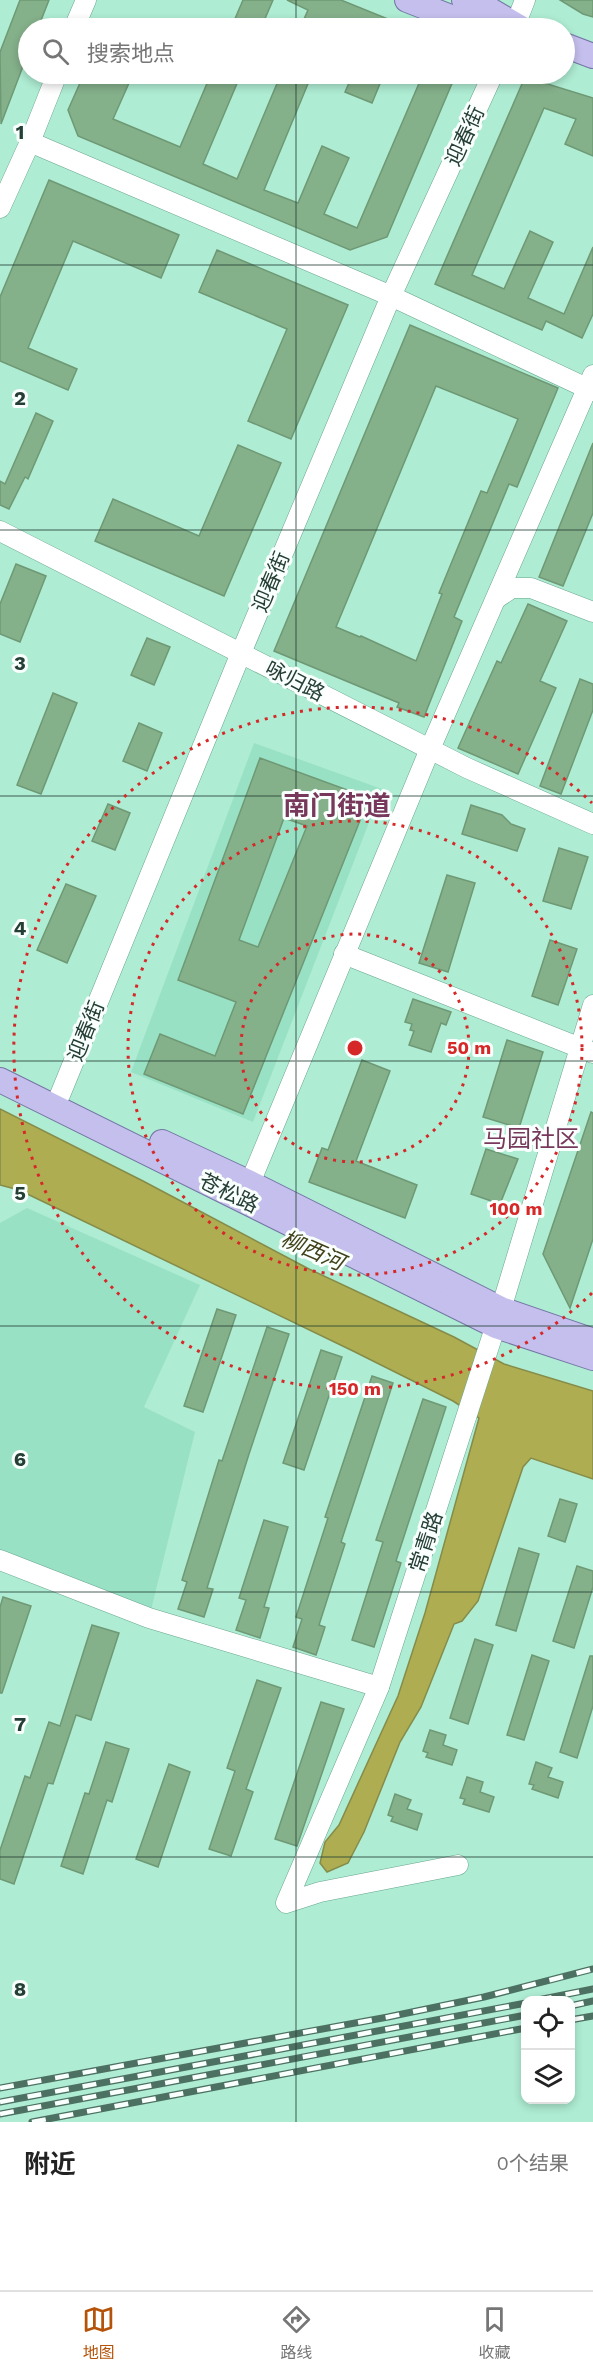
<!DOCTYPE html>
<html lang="zh">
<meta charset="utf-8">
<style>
body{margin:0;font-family:"Work Sans","Noto Sans SC",sans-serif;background:#f6f6f6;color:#222}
.controls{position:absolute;right:18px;bottom:18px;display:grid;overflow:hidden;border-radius:12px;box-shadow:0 3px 9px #0003}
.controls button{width:54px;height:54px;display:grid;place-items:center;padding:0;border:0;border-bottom:2px solid #e0e0e0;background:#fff;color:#222;font:30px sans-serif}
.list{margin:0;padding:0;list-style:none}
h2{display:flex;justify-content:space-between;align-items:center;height:78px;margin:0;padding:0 24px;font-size:26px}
h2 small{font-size:20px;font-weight:400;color:#767676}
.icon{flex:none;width:33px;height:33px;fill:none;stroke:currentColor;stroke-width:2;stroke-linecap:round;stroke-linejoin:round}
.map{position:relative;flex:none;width:593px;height:2122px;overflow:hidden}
.search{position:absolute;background:#fff;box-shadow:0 3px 9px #0003;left:18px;right:18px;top:18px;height:66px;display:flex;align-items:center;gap:15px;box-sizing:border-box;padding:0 21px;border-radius:33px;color:#767676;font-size:22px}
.sheet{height:168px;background:#fff}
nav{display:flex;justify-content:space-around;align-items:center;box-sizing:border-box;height:84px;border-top:2px solid #e0e0e0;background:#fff;font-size:16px;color:#767676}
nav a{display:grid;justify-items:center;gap:3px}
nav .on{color:#b45309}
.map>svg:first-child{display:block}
</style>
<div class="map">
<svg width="593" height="2122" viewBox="0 0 593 2122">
<rect width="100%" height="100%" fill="#aeecd3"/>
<!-- built -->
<g fill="#99e1c5">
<path d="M254 743 382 789 253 1122 131 1072Z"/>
<path d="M27 1208 200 1285 144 1407 195 1432 149 1618 0 1560V1223Z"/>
</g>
<!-- water -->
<path fill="#aead51" stroke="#858c49" stroke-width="1.5" d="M0 1109 143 1181 309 1269 454 1337 504 1364 593 1391V1479L531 1458 523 1467 478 1601 462 1621 454 1624 421 1707 400 1742 364 1832 348 1863 327 1872 320 1863 325 1842 339 1825 398 1696 425 1613 479 1418 453 1401 353 1351 19 1190 0 1185Z"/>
<!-- building -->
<g fill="#84b08a" stroke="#6e9974" stroke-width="1.5" fill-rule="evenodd">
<path d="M20 0H49L38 28H28V53L1 124 0 52Z"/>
<path d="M243 0H273L261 28H231Z"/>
<path d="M287 0H341L410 28H346L334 22 331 28H300L308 10Z"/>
<path d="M560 0H593V17L583 14Z"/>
<path d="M84 74H133L113 119 180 147 211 74H241L203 164 237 179 281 74H312L264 190 298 203 322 146 349 158 324 214 357 228 423 74H456L387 237 350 250 78 136 68 110Z"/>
<path d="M353 74H384L372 103 345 92Z"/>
<path d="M525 77 593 98V156L565 144 576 119 544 108 472 275 504 289 530 231 553 242 528 298 564 314 593 247V314L582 338 546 321 542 330 435 284Z"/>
<path d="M49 180 179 235 161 278 73 241 28 348 77 369 68 390 0 361V297Z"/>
<path d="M217 250 348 305 291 439 248 421 287 329 199 292Z"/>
<path d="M410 325 558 388 517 487 509 484 454 617 462 621 424 717 397 707 399 703 274 651ZM436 386 518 419 487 493 481 491 439 593 442 594 416 661 361 636 360 637 336 627Z"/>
<path d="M36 413 53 421 28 479 25 477 9 509 0 505V481L5 484Z"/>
<path d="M593 443V513L563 586 539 577Z"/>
<path d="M238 445 281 463 224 596 95 541 113 499 199 536Z"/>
<path d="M16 564 46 576 20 642 0 634V604Z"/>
<path d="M528 604 567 621 540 681 556 688 518 774 458 748 497 661 501 663Z"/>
<path d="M147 638 170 647 154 685 131 675Z"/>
<path d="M580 679 593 684V710L561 794 540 786Z"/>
<path d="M53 693 77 703 41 794 17 785Z"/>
<path d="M139 723 162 733 147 771 123 761Z"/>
<path d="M260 758 369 798 243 1114 144 1074 160 1034 215 1056 236 1002 178 980ZM284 818 307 826 258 947 239 940Z"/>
<path d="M108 804 130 813 115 850 92 841Z"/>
<path d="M471 805 502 815 511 824 525 829 517 851 462 834Z"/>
<path d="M559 848 588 857 571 909 543 901Z"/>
<path d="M447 875 475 883 448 972 419 963Z"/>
<path d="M66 884 96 896 67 963 37 950Z"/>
<path d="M550 940 577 949 558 1005 532 996Z"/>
<path d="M413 999 451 1012 446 1025 441 1023 431 1052 409 1045 414 1031 410 1030 412 1024 405 1022Z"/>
<path d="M507 1040 543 1052 519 1128 483 1117Z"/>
<path d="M362 1060 390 1071 356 1161 417 1185 405 1218 309 1182 322 1148 328 1150Z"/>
<path d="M591 1112 593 1113V1239L570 1308 543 1254Z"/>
<path d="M486 1149 518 1159 500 1204 471 1194Z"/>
<path d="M217 1309 236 1315 203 1412 184 1406Z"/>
<path d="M267 1327 289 1334 249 1454 207 1588 213 1589 204 1617 178 1609 187 1582 182 1580 219 1460 222 1461Z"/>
<path d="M321 1350 342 1357 304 1470 283 1463Z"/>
<path d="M372 1376 393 1383 341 1542 345 1544 319 1625 325 1627 316 1655 293 1647 302 1619 296 1617 328 1518 325 1517Z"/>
<path d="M423 1399 446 1407 396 1561 401 1563 374 1647 352 1640 383 1542 376 1540Z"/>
<path d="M560 1499 577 1504 565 1542 548 1536Z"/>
<path d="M264 1520 288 1527 264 1607 269 1608 260 1638 236 1630 246 1600 239 1598Z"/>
<path d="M519 1548 539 1554 516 1631 496 1625Z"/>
<path d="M577 1566 593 1571V1587L574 1648 553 1641Z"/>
<path d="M3 1597 31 1606 2 1693H0V1607Z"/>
<path d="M92 1625 119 1633 91 1720 76 1715 53 1784 48 1783 14 1884 0 1879V1850L25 1776 30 1778 49 1722 60 1726Z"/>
<path d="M475 1639 493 1645 468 1724 450 1718Z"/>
<path d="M532 1655 549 1661 524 1740 507 1735Z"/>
<path d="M590 1656H593V1706L577 1758 560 1752Z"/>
<path d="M257 1680 281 1688 246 1789 253 1792 231 1856 209 1849 235 1771 227 1768Z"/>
<path d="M321 1702 344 1709 297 1846 275 1839Z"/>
<path d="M430 1730 446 1735 443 1745 457 1750 452 1765 426 1757 428 1753 423 1751Z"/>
<path d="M106 1742 129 1749 112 1802 107 1800 83 1874 61 1866 85 1793 89 1794Z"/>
<path d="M536 1762 552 1768 548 1777 563 1782 558 1798 532 1789 534 1785 529 1784Z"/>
<path d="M169 1764 190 1772 158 1867 136 1859Z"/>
<path d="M467 1777 483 1782 480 1792 494 1797 489 1812 463 1804 465 1799 460 1798Z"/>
<path d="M395 1794 411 1800 407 1809 422 1814 417 1830 391 1821 393 1817 388 1815Z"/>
</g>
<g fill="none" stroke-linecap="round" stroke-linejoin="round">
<!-- minor casing -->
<g stroke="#69a68f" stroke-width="21">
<g id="minor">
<path d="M74 28 86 0"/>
<path d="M514 28 525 0"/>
<path d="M30 142 391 296 593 391"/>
<path d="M0 208 30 142 57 74"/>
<path d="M0 531 467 768 593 824"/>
<path d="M497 598 512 588H531L593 612"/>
<path d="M344 954 593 1053"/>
<path d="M60 1095 241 653 391 296 493 74"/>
<path d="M250 1183 430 749 593 375"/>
<path d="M0 1560 149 1618 379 1687"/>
<path d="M458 1865 320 1892 286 1903 379 1687 501 1309 593 1005"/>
</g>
</g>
<!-- major casing -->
<g stroke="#7376a4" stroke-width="26">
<g id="major">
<path d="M407 0 479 28"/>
<path d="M464 0 492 11 521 28"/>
<path d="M564 45 593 56"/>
<path d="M0 1080 496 1326 593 1358"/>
<path d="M162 1142 250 1183 501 1309 591 1340"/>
</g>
</g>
<!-- minor -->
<use href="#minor" stroke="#fff" stroke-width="20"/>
<!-- major -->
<use href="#major" stroke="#c4bfec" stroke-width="24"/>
<!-- rail casing -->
<g stroke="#4c7062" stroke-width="7">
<g id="rail">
<path d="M538 2000 593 1989"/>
<path d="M570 2006 593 2001"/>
<path d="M570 2020 593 2016"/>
<path d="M0 2088 388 2017 484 1997 593 1969"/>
<path d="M0 2102 526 2003"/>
<path d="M0 2114 526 2015"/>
<path d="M32 2122 526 2028"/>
</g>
</g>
<!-- rail -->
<use href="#rail" stroke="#f9fffc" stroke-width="4.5" stroke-dasharray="14" stroke-linecap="butt"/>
</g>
<!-- grid -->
<path fill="none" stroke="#263f36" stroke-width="1.5" stroke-opacity="0.55" d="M296 0V28M296 74V2122M0 265H593M0 530H593M0 796H593M0 1061H593M0 1326H593M0 1592H593M0 1857H593"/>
<!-- distance rings -->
<g fill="none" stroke="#d62828" stroke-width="3" stroke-dasharray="3 6">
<circle cx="355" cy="1048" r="114"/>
<circle cx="355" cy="1048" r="227"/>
<path d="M592 1293A341 341 0 1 1 592 803"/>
</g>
<g text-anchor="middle" stroke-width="6" stroke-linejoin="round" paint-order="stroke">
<!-- street labels -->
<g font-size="21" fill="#263f36" stroke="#f9fffc">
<text transform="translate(465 136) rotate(-65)" y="7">迎春街</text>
<text transform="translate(271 582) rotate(-67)" y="7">迎春街</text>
<text transform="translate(295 681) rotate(27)" y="7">咏归路</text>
<text transform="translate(86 1031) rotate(-68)" y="7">迎春街</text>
<text transform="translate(229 1193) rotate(26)" y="7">苍松路</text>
<text transform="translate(426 1542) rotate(-72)" y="7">常青路</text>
</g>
<!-- water labels -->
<g font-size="22" font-style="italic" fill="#42411a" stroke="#f9fffc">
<text transform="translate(313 1250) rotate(24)" y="8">柳西河</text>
</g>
<!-- quarter labels -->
<g font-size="24" fill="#78385b" stroke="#f9fffc">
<text x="531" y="1147">马园社区</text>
</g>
<!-- district labels -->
<g font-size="27" font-weight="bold" fill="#78385b" stroke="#f9fffc">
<text x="337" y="815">南门街道</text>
</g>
</g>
<g font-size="20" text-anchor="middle" font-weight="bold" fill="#263f36" stroke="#f9fffc" stroke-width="6" stroke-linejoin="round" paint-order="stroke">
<text x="20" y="139">1</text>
<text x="20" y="405">2</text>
<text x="20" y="670">3</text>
<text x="20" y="935">4</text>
<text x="20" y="1200">5</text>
<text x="20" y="1466">6</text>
<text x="20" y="1731">7</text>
<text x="20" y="1996">8</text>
</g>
<circle cx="355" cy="1048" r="9" fill="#d62828" stroke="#f9fffc" stroke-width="3"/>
<g font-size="18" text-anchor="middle" font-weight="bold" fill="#d62828" stroke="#f9fffc" stroke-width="6" stroke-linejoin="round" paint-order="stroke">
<text x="469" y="1054">50 m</text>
<text x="516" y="1215">100 m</text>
<text x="355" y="1395">150 m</text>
</g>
</svg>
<div class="controls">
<button><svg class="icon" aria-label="locate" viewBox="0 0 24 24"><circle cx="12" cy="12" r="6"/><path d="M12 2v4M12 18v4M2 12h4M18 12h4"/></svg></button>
<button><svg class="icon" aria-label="layers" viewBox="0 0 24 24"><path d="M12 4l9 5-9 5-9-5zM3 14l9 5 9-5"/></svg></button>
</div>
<div class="search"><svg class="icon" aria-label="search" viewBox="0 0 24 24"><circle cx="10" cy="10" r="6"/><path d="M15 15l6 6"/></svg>搜索地点</div>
</div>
<section class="sheet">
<h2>附近<small>0个结果</small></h2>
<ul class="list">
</ul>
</section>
<nav>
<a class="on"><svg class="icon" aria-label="map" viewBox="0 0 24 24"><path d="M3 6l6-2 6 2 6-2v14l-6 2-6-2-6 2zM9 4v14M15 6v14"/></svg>地图</a>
<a><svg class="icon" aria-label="directions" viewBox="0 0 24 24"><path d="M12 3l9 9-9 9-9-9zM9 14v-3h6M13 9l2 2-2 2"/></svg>路线</a>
<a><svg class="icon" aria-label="saved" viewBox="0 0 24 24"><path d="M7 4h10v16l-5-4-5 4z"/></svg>收藏</a>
</nav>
